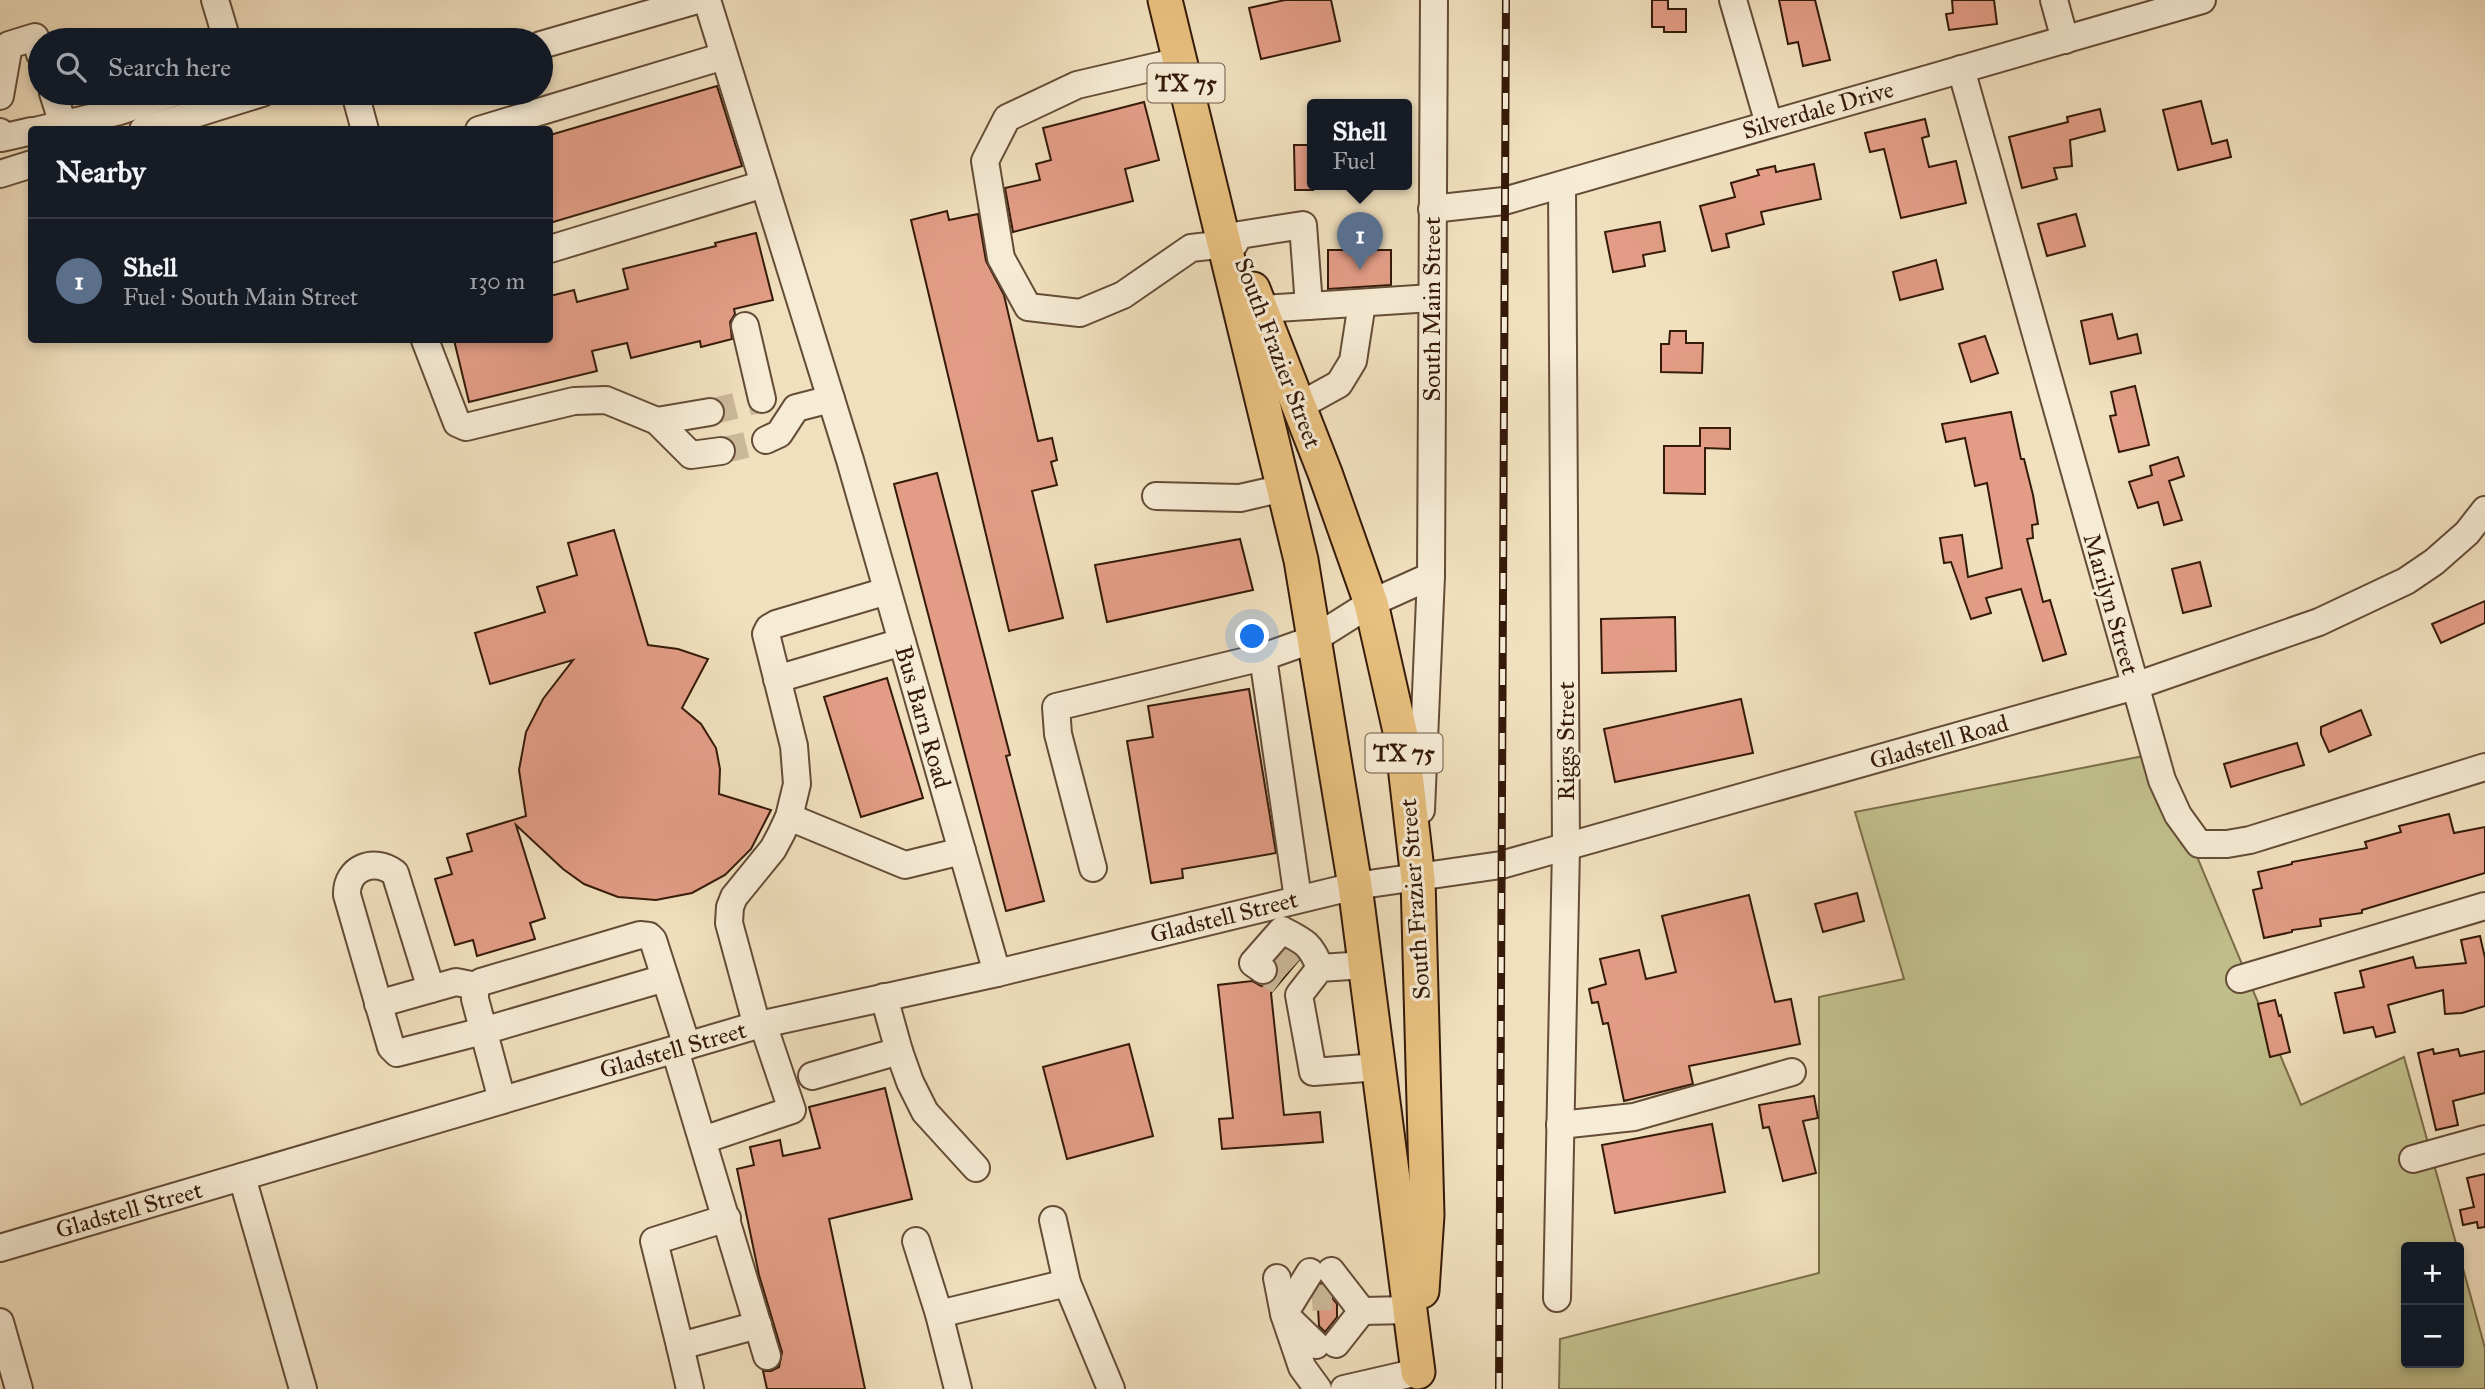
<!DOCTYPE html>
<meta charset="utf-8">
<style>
body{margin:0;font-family:"IM FELL Great Primer",serif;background:#242831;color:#f1f3f6}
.controls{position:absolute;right:21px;bottom:21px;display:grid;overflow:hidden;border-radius:7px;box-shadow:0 4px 10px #0003}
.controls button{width:63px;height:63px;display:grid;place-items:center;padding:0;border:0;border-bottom:2px solid #363941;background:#171b24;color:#f1f3f6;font:35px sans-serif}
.you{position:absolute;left:1253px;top:637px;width:24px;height:24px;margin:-18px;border:5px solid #fff;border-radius:50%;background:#1a73e8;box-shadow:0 0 0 10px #1a73e833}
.badge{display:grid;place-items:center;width:46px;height:46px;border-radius:50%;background:#0b8043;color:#fff;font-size:23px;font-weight:700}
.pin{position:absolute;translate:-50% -58px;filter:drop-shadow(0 2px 4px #0008)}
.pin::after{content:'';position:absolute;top:37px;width:24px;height:21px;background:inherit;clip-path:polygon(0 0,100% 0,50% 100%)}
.popup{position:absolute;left:1307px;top:99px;width:105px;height:91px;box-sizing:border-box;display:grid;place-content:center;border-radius:7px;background:#171b24;filter:drop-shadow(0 2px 5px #0005);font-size:23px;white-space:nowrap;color:#9ea1a6}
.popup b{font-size:26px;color:#f1f3f6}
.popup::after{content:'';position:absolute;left:50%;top:100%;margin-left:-14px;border:14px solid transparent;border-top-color:#171b24}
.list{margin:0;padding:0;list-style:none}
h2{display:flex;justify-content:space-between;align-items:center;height:91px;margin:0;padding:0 28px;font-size:30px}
h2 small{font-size:23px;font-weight:400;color:#9ea1a6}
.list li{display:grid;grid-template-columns:46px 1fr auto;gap:21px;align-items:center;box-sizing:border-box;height:126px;padding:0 28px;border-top:2px solid #363941}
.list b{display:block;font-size:26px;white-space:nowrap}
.list p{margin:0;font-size:23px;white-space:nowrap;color:#9ea1a6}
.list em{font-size:23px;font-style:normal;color:#9ea1a6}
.icon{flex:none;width:38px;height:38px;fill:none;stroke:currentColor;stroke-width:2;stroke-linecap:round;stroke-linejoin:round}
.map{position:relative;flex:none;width:2485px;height:1389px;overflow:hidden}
.search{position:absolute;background:#171b24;box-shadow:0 4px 10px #0003;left:28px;top:28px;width:525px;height:77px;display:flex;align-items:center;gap:18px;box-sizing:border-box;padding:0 24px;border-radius:38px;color:#9ea1a6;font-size:26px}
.panel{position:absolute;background:#171b24;box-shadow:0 4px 10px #0003;left:28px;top:126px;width:525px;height:217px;border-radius:7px}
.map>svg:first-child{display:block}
</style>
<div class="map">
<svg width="2485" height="1389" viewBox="0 0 2485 1389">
<rect width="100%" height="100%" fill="#f1e0be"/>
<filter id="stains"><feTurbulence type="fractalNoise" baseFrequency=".00286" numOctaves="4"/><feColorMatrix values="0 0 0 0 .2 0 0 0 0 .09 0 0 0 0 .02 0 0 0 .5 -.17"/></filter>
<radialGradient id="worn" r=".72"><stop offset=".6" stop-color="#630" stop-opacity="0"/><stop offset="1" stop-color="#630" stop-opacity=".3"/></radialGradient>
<!-- green -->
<path fill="#c1c08c" stroke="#7b6d4a" stroke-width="2" d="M2154 754 2301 1105 2404 1057 2457 1247H2406V1363H2459V1254L2485 1348V1389H1559L1560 1339 1819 1273V997L1904 979 1855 812Z"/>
<!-- building -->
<g fill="#e39d86" stroke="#351a09" stroke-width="2">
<path d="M1285 0H1331L1340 41 1261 59 1249 8Z"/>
<path d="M1652 0H1668V9H1686V32H1664V27H1652Z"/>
<path d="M1779 0H1815L1830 60 1803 66 1798 42 1788 44Z"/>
<path d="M1952 0H1994L1997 24 1949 30 1946 14 1953 13Z"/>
<path d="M717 86 742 166 550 223V135Z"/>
<path d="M2201 101 2212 144 2227 140 2231 157 2178 170 2163 110Z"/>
<path d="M1144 102 1159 160 1125 169 1133 201 1013 232 1005 188 1040 180 1036 164 1051 160 1043 128Z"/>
<path d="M2100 109 2105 131 2070 140 2072 166 2054 168 2057 179 2022 188 2009 137 2068 122 2067 117Z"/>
<path d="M1925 119 1929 136 1922 138 1929 167 1956 161 1966 203 1901 218 1884 149 1870 152 1865 133Z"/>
<path d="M1294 145H1313V190H1295Z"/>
<path d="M1814 164 1821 199 1761 212 1764 224 1726 234 1729 247 1712 251 1700 206 1735 197 1731 183 1759 175 1757 170 1775 166 1776 172Z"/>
<path d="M947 211 949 220 978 214 986 261 1004 295 1038 441 1052 438 1057 460 1051 462 1057 485 1032 491 1063 618 1009 631 911 220Z"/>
<path d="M2076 214 2085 246 2047 256 2038 224Z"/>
<path d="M1660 222 1665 251 1643 255 1645 266 1613 272 1605 232Z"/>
<path d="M756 233 773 300 734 309 735 314 730 322 732 339 701 347 700 341 631 358 627 343 592 351 597 371 469 402 454 340H550V296L574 290 577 302 628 289 623 269 716 246 715 243Z"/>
<path d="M1328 250H1391V285L1328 289Z"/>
<path d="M1936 260 1943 289 1900 300 1893 272Z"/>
<path d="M2112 314 2118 339 2137 334 2141 353 2090 364 2081 321Z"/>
<path d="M1670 331H1686V343H1703L1702 373 1661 372V344H1669Z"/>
<path d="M1985 336 1998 373 1971 382 1959 344Z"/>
<path d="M2135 386 2149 445 2119 452 2110 416 2116 415 2111 392Z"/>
<path d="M2011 412 2021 459H2024L2033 495 2038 524 2032 525 2033 538 2027 539 2043 602 2050 600 2066 654 2043 661 2021 589 1986 598 1991 613 1971 619 1951 562 1944 563 1940 538 1962 535 1968 577 2002 568 1987 483 1975 486 1965 438 1946 442 1942 424Z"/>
<path d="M1700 428H1730V449L1705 448V494L1664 493V446H1700Z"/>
<path d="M2178 457 2184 476 2169 481 2182 520 2164 525 2158 502 2138 508 2129 482 2152 475 2150 466Z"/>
<path d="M937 473 1010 755 1006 756 1044 901 1006 911 894 484Z"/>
<path d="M614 530 648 645 678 649 708 659 682 708 701 724 716 748 720 769 719 794 771 810 751 849 725 875 692 893 656 900 618 897 584 884 563 869 516 825 545 918 530 923 535 939 477 956 473 940 455 945 435 879 452 874 447 858 472 851 467 834 526 816 519 770 526 732 543 699 573 660 490 684 475 633 545 612 537 587 577 575 568 543Z"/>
<path d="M1240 539 1253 590 1107 622 1095 565Z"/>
<path d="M2200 562 2211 606 2183 613 2172 569Z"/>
<path d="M2485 601V623L2441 643 2432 624Z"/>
<path d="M1675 617 1676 671 1602 673 1601 619Z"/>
<path d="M887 678 923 798 861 817 824 697Z"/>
<path d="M1249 689 1276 853 1182 869 1183 878 1151 883 1127 741 1153 737 1148 706Z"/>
<path d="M1741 699 1753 753 1615 782 1604 729Z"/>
<path d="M2361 710 2371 735 2329 752 2321 734V727Z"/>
<path d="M2297 743 2304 765 2231 787 2224 764Z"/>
<path d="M2449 814 2454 833 2485 827V873L2362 910V913L2320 919 2321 926 2292 930V932L2264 938 2253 890 2262 888 2258 872 2292 864V862L2367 848 2365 842 2401 832 2399 826Z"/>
<path d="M1857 893 1864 921 1823 932 1815 904Z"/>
<path d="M1749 895 1775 1002 1791 999 1800 1044 1689 1066 1693 1084 1624 1101 1608 1023 1603 1024 1598 1002 1592 1003 1589 989 1606 984 1600 959 1639 950 1646 979 1676 972 1662 916Z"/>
<path d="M2480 936 2485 958V1006L2462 1013 2445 1014 2443 990 2388 1005 2395 1032 2376 1037 2373 1027 2344 1033 2335 993 2364 987 2360 971 2413 957 2416 968 2466 963 2461 940Z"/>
<path d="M1286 950 1299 960 1271 993 1284 1115 1320 1112 1323 1142 1222 1149 1219 1119 1233 1118 1218 985 1252 981 1261 986 1270 984 1276 978 1279 972 1276 961Z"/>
<path d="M2275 1000 2279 1016 2281 1015 2290 1052 2270 1057 2258 1004Z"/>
<path d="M1129 1044 1153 1136 1067 1159 1043 1067Z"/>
<path d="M2433 1049 2434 1054 2458 1049 2460 1056 2485 1051V1093L2453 1101 2458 1125 2436 1130 2418 1053Z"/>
<path d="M885 1088 912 1199 829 1219 865 1389H767L763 1371H771L779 1367 782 1352 759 1275 737 1169 754 1165 750 1147 780 1140 783 1156 820 1148 809 1107Z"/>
<path d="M1814 1096 1818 1118 1803 1121 1816 1173 1783 1181 1769 1127 1763 1128 1759 1105Z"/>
<path d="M1712 1124 1725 1192 1615 1213 1602 1145Z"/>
<path d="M2485 1174V1227L2478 1228 2477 1222 2463 1225 2460 1210 2474 1207 2467 1178Z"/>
<path d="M1321 1284 1337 1304V1317L1325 1332 1319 1326 1317 1290Z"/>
</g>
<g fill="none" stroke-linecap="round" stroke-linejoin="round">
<!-- minor-tunnel -->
<g stroke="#cbb89a" stroke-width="26" stroke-dasharray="26 13" stroke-linecap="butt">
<path d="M710 412 755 401"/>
<path d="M721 451 766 440"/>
<path d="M1276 955 1291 969"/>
<path d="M1263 970 1280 982"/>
<path d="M1312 1298 1332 1297"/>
</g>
<!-- minor casing -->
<g stroke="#644c36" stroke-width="30">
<g id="minor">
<path d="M215 0 227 40"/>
<path d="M707 0 850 460 997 973"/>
<path d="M1733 0 1769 124"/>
<path d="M2054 0 2065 40"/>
<path d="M541 45 697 0"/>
<path d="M1180 61 1077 85 1007 118 985 161 1001 258 1028 307 1080 313 1123 295 1191 248 1235 243"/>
<path d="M1961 69 2162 780 2178 815 2199 844H2227L2250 840 2485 767"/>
<path d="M53 93 63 124"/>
<path d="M355 93 365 130"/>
<path d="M0 96 9 45 35 37 40 54"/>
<path d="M39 130 120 111 174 93"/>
<path d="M143 130 262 93"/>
<path d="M479 130 724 56"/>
<path d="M0 132 1 138 32 131"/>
<path d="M0 174 32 164"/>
<path d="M1432 209 1504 201 2202 0"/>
<path d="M1233 236 1303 225 1309 306"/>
<path d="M550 249 764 184"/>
<path d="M1261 309 1432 298"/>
<path d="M745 326 762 399"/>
<path d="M425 340 457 423 466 427 574 401 606 400 657 421 691 455 721 451"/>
<path d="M1299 406 1339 384 1353 361 1362 303"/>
<path d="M657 421 710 412"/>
<path d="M766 440 779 434 796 408 831 399"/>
<path d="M1156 496 1240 498 1284 488"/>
<path d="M777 679 902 642"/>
<path d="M1421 810 1431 576"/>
<path d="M789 817 905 865 962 851"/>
<path d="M1093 868 1058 734 1056 707 1263 657"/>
<path d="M1298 899 1263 657 1314 639 1371 603 1431 576 1434 0"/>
<path d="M1365 965 1320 968 1299 995 1313 1072 1378 1067"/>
<path d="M1263 970 1253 963 1282 930C1304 941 1311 944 1320 968"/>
<path d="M2240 979 2485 906"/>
<path d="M476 986 456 982 431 989 395 873C374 857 346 868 347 895L391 1047 397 1053 483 1031 665 978"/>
<path d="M378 1004 431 989"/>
<path d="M757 1026 729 923 730 907 734 897 773 849 781 834 789 817 797 784 794 746 766 634 769 628 776 624 887 591"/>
<path d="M675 1050 767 1356"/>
<path d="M899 1051 910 1082 925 1112 976 1168"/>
<path d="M812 1076 899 1051 884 997"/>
<path d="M502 1100 475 999V989L481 982 640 935 649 936 653 940 687 1046"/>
<path d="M1560 1125 1634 1117 1792 1072"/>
<path d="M703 1140 792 1110 763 1024"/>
<path d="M2413 1159 2485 1139"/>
<path d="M242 1177 303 1389"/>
<path d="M1053 1220 1067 1283 1111 1389"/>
<path d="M916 1241 939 1314 958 1389"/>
<path d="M0 1248 754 1026 997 973 1355 886 1501 865 2135 686 2319 622 2406 581 2434 562 2467 533 2485 510"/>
<path d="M1331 1271 1362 1311 1336 1344"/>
<path d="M1310 1272 1284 1314 1316 1345"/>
<path d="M1277 1278 1284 1314 1302 1367 1318 1389"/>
<path d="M1557 1298 1566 847 1562 185"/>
<path d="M1362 1311 1409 1310"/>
<path d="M939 1314 1067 1283"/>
<path d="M0 1322 19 1389"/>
<path d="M680 1346 654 1241 727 1218"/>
<path d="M690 1389 680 1346 758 1325"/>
<path d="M1344 1389 1418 1372"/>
</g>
</g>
<!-- major casing -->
<g stroke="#351a09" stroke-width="37">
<g id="major">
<path d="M1165 0 1301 560 1355 886 1418 1372"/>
<path d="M1253 289 1325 473 1371 603 1402 740 1418 879 1427 1215 1422 1291"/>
</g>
</g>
<!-- minor -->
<use href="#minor" stroke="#f6ebd5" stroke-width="26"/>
<!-- major -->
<use href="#major" stroke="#e8c07f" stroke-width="33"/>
<!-- rail casing -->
<g stroke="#351a09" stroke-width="8">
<path id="rail" d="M1499 1389 1506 0"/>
</g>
<!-- rail -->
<use href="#rail" stroke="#f6ebd5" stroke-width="5" stroke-dasharray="16" stroke-linecap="butt"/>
</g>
<g text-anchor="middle" stroke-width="6" stroke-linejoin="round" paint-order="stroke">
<!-- shield labels -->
<g fill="#f6ebd5" stroke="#6f5946" stroke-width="2">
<rect x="1147.5" y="63.5" width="77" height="39" rx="5"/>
<rect x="1365.5" y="733.5" width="77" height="39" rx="5"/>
</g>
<g font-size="23" font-weight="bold" fill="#351a09">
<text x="1186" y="91">TX 75</text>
<text x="1404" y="761">TX 75</text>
</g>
<!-- street labels -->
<g font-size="24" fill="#351a09" stroke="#f6ebd5">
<text transform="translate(1818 110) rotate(-16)" y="8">Silverdale Drive</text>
<text transform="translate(1432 309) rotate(-90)" y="8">South Main Street</text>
<text transform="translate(1278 353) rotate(69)" y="8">South Frazier Street</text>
<text transform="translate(2111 604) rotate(74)" y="8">Marilyn Street</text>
<text transform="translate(923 717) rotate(74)" y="8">Bus Barn Road</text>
<text transform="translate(1566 741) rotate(-90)" y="8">Riggs Street</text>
<text transform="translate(1939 742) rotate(-16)" y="8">Gladstell Road</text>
<text transform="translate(1415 899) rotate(-94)" y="8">South Frazier Street</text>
<text transform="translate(1224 917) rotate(-14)" y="8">Gladstell Street</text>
<text transform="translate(673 1050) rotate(-16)" y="8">Gladstell Street</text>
<text transform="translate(129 1210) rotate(-16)" y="8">Gladstell Street</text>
</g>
</g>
<rect width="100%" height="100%" filter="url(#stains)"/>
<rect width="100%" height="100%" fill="url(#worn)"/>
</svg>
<div class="controls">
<button>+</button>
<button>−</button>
</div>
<div class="you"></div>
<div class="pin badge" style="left:1360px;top:270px;background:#5c6f8a">1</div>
<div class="popup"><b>Shell</b>Fuel</div>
<div class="search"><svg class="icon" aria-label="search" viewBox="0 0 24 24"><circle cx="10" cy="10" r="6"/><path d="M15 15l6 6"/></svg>Search here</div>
<section class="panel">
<h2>Nearby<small></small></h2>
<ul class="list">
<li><span class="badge" style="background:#5c6f8a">1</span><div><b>Shell</b><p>Fuel · South Main Street</p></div><em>130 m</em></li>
</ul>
</section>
</div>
